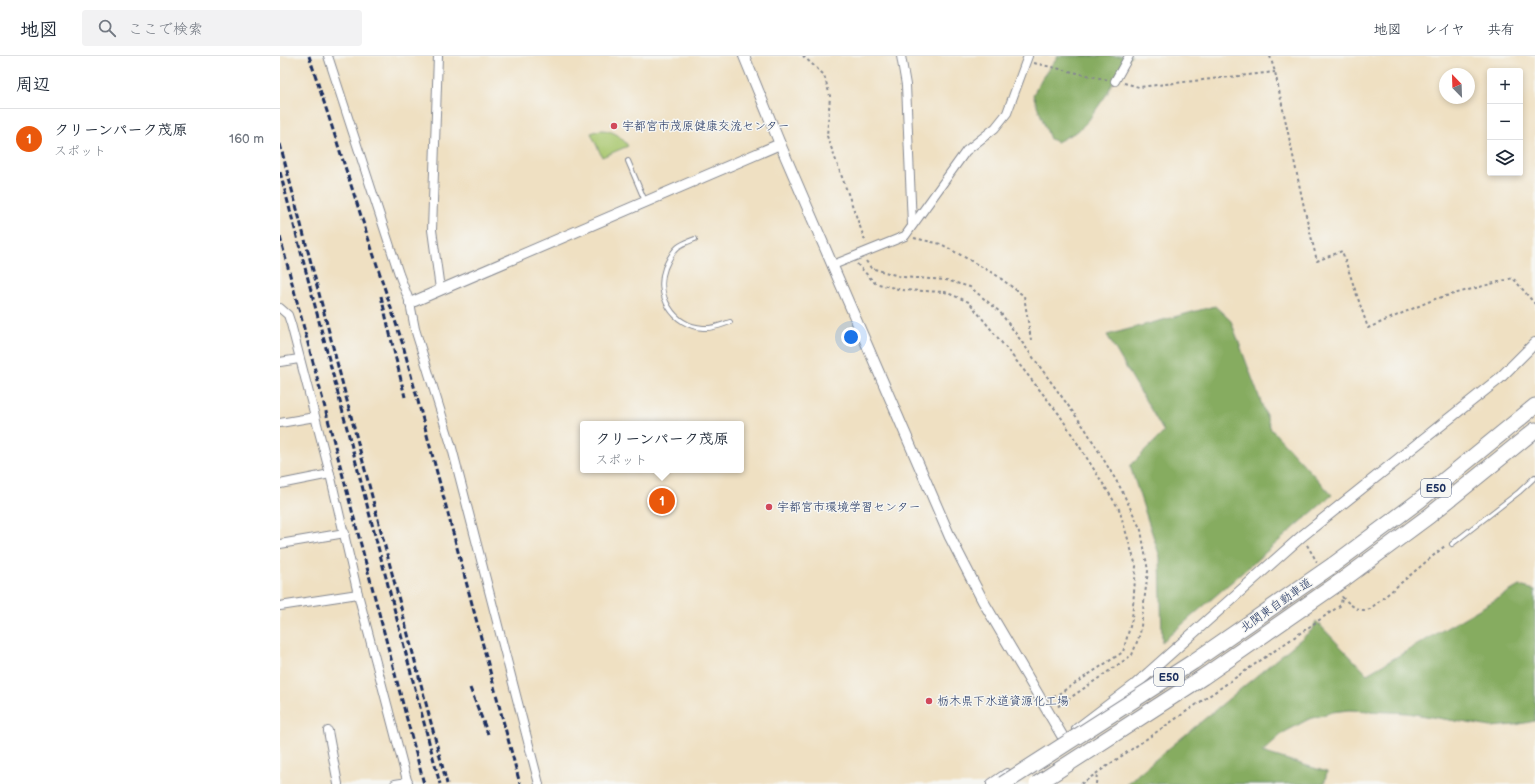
<!DOCTYPE html>
<html lang="ja">
<meta charset="utf-8">
<style>
body{margin:0;font-family:"Balsamiq Sans","Klee One",sans-serif;background:#f2f2f3;color:#1f2937}
.controls{position:absolute;right:12px;top:12px;display:grid;overflow:hidden;border-radius:4px;box-shadow:0 2px 6px #0003}
.controls button{width:36px;height:36px;display:grid;place-items:center;padding:0;border:0;border-bottom:1px solid #e0e1e3;background:#fff;color:#1f2937;font:20px sans-serif}
.compass{position:absolute;left:1159px;top:12px;width:36px;height:36px;border-radius:50%;background:#fff;box-shadow:0 2px 6px #0003;rotate:337deg}
.you{position:absolute;left:571px;top:281px;width:14px;height:14px;margin:-10px;border:3px solid #fff;border-radius:50%;background:#1a73e8;box-shadow:0 0 0 6px #1a73e833}
.badge{display:grid;place-items:center;width:26px;height:26px;border-radius:50%;background:#ea580c;color:#fff;font-size:13px;font-weight:700}
.pin{position:absolute;translate:-50% -50%;border:2px solid #fff;box-shadow:0 1px 4px #0006}
.popup{position:absolute;left:300px;top:365px;width:164px;height:52px;box-sizing:border-box;display:grid;place-content:center;border-radius:4px;background:#fff;filter:drop-shadow(0 1px 3px #0005);font-size:13px;white-space:nowrap;color:#747a83}
.popup b{font-size:15px;color:#1f2937}
.popup::after{content:'';position:absolute;left:50%;top:100%;margin-left:-8px;border:8px solid transparent;border-top-color:#fff}
.list{margin:0;padding:0;list-style:none}
h2{display:flex;justify-content:space-between;align-items:center;height:52px;margin:0;padding:0 16px;font-size:17px}
h2 small{font-size:13px;font-weight:400;color:#747a83}
.list li{display:grid;grid-template-columns:26px 1fr auto;gap:12px;align-items:center;box-sizing:border-box;height:60px;padding:0 16px;border-top:1px solid #e0e1e3}
.list b{display:block;font-size:15px;white-space:nowrap}
.list p{margin:0;font-size:13px;white-space:nowrap;color:#747a83}
.list em{font-size:13px;font-style:normal;color:#747a83}
.icon{flex:none;width:22px;height:22px;fill:none;stroke:currentColor;stroke-width:2;stroke-linecap:round;stroke-linejoin:round}
.map{position:relative;flex:none;width:1255px;height:728px;overflow:hidden}
header{display:flex;align-items:center;gap:24px;box-sizing:border-box;height:56px;padding:0 20px;background:#fff;border-bottom:1px solid #e0e1e3}
header strong{font-size:19px}
nav{display:flex;gap:22px;margin-inline-start:auto;font-size:14px}
.search{width:280px;height:36px;background:#f2f2f3;display:flex;align-items:center;gap:10px;box-sizing:border-box;padding:0 14px;border-radius:4px;color:#747a83;font-size:15px}
main{display:flex}
aside{flex:1;background:#fff}
.map>svg:first-child{display:block}
</style>
<header>
<strong>地図</strong>
<div class="search"><svg class="icon" aria-label="search" viewBox="0 0 24 24"><circle cx="10" cy="10" r="6"/><path d="M15 15l6 6"/></svg>ここで検索</div>
<nav><a>地図</a><a>レイヤ</a><a>共有</a></nav>
</header>
<main>
<aside>
<h2>周辺<small></small></h2>
<ul class="list">
<li><span class="badge">1</span><div><b>クリーンパーク茂原</b><p>スポット</p></div><em>160 m</em></li>
</ul>
</aside>
<div class="map">
<svg width="1255" height="728" viewBox="0 0 1255 728">
<rect width="100%" height="100%" fill="#f6f6f2"/>
<filter id="ink" filterUnits="userSpaceOnUse"><feTurbulence type="fractalNoise" baseFrequency=".025" numOctaves="2"/><feDisplacementMap in="SourceGraphic" scale="8" xChannelSelector="R" yChannelSelector="G"/><feConvolveMatrix kernelMatrix="1 2 1 2 8 2 1 2 1" color-interpolation-filters="sRGB"/></filter>
<filter id="wash" filterUnits="userSpaceOnUse"><feTurbulence type="fractalNoise" baseFrequency=".012" numOctaves="4" result="noise"/><feDisplacementMap in="SourceGraphic" scale="16" xChannelSelector="R" yChannelSelector="G"/><feGaussianBlur stdDeviation="0.9" result="paint"/><feColorMatrix in="noise" values="0 0 0 0 0 0 0 0 0 0 0 0 0 0 0 0 0 1.4 0 .05"/><feComposite in="paint" operator="in"/></filter>
<g filter="url(#wash)">
<rect width="100%" height="100%" fill="#efe0c2"/>
<!-- green -->
<path fill="#a9c76e" stroke="#627b66" d="M320 74C333 74 341 80 348 90L322 101 311 77Z"/>
<!-- forest -->
<g fill="#86ac61" stroke="#506e60">
<path d="M778 0H852L840 12 827 38 808 65 798 75 777 86 770 83 753 39 762 22Z"/>
<path d="M935 250 951 265 991 373 1052 439 882 586 880 501 850 410 884 376 827 279Z"/>
<path d="M1239 530 1255 534V665L1235 669 1211 671 1128 657 1069 654 1052 656 1027 664 1003 677 982 696 1047 716 1044 728H846L1033 573 1036 565 1087 618Z"/>
</g>
</g>
<g filter="url(#ink)">
<g fill="none" stroke-linecap="round" stroke-linejoin="round">
<!-- service casing -->
<g stroke="#858890" stroke-width="6">
<g id="service">
<path d="M348 105 365 145"/>
<path d="M415 183C410 185 403 187 398 191 392 196 388 205 385 212 375 239 393 270 423 272 433 273 441 269 450 266"/>
<path d="M1172 488 1239 436 1255 421"/>
</g>
</g>
<!-- minor casing -->
<g stroke="#858890" stroke-width="10">
<g id="minor">
<path d="M48 0 119 218 130 247 135 273 172 392 259 728"/>
<path d="M158 0 152 174 160 233"/>
<path d="M621 0 626 29 632 169"/>
<path d="M835 25 849 0"/>
<path d="M553 209 625 180 686 95 715 72 727 57 748 0"/>
<path d="M0 252 8 259 11 268 50 418 78 538 128 728"/>
<path d="M0 306 19 303"/>
<path d="M0 367 35 361"/>
<path d="M0 428 50 418"/>
<path d="M0 488 65 477"/>
<path d="M0 550 78 538"/>
<path d="M48 675 58 728"/>
<path d="M115 728 128 726"/>
</g>
</g>
<!-- tertiary casing -->
<g stroke="#858890" stroke-width="12">
<g id="tertiary">
<path d="M464 0 500 88 670 481 703 545 784 683"/>
<path d="M130 247 500 88"/>
<path d="M797 673 855 629 1022 480 1220 322 1255 287"/>
<path d="M712 728 727 718"/>
</g>
</g>
<!-- motorway casing -->
<g stroke="#858890" stroke-width="17">
<g id="motorway">
<path d="M1053 509 1140 444 1255 350"/>
<path d="M1064 523 1149 460 1255 374"/>
</g>
</g>
<!-- path -->
<g stroke="#858890" stroke-width="2" stroke-dasharray="3 3" stroke-linecap="butt">
<path d="M523 0 544 19 550 40 547 80 586 187"/>
<path d="M990 0 995 16 1024 151 1037 205 1062 195 1088 272 1155 243 1233 222 1255 248"/>
<path d="M754 7 828 24"/>
<path d="M844 27 859 31 995 16"/>
<path d="M634 182 661 188 716 219 744 240 751 284"/>
<path d="M586 205 591 212 622 221 666 224 690 231 720 256 806 374 840 431 861 474 868 515 860 578 852 599 777 651"/>
<path d="M577 208 595 227 622 234 665 236 689 246 779 358 839 453 856 510 852 563 843 596 771 643"/>
<path d="M1027 489 1037 506"/>
<path d="M1062 541C1070 548 1078 557 1090 553L1166 489"/>
<path d="M801 728 1061 549 1062 540"/>
<path d="M816 728 817 717"/>
</g>
<!-- service -->
<use href="#service" stroke="#fff" stroke-width="4"/>
<!-- minor -->
<use href="#minor" stroke="#fff" stroke-width="8"/>
<!-- tertiary -->
<use href="#tertiary" stroke="#fff" stroke-width="10"/>
<!-- motorway -->
<use href="#motorway" stroke="#fff" stroke-width="15"/>
<!-- rail -->
<g stroke="#1b2f5e" stroke-width="3" stroke-dasharray="6 3" stroke-linecap="butt">
<path d="M29 0 123 289 240 728"/>
<path d="M0 88 167 728"/>
<path d="M0 116 160 728"/>
<path d="M0 181 144 728"/>
<path d="M101 240 125 341"/>
<path d="M190 632 208 678"/>
</g>
<!-- motorway-bridge casing -->
<g stroke="#858890" stroke-width="17" stroke-linecap="butt">
<g id="motorway-bridge">
<path d="M723 728 913 606 1053 509"/>
<path d="M757 728 923 621 1064 523"/>
</g>
</g>
<!-- motorway-bridge -->
<use href="#motorway-bridge" stroke="#fff" stroke-width="15"/>
</g>
</g>
<!-- markers -->
<g fill="#d1495b" stroke="#f6f6f2" stroke-width="1.5">
<circle cx="334" cy="70" r="4"/>
<circle cx="489" cy="451" r="4"/>
<circle cx="649" cy="645" r="4"/>
</g>
<g text-anchor="middle" stroke-width="3" stroke-linejoin="round" paint-order="stroke">
<!-- shield labels -->
<g fill="#f6f6f2" stroke="#5d6b8a" stroke-width="1">
<rect x="1141" y="423" width="30" height="18" rx="3"/>
<rect x="874" y="612" width="30" height="18" rx="3"/>
</g>
<g font-size="11" font-weight="bold" fill="#1b2f5e">
<text x="1156" y="436">E50</text>
<text x="889" y="625">E50</text>
</g>
<!-- poi labels -->
<g font-size="12" fill="#1b2f5e" stroke="#f6f6f2" text-anchor="start">
<text x="342" y="74">宇都宮市茂原健康交流センター</text>
<text x="497" y="455">宇都宮市環境学習センター</text>
<text x="657" y="649">栃木県下水道資源化工場</text>
</g>
<!-- street labels -->
<g font-size="12" fill="#1b2f5e" stroke="#f6f6f2">
<text transform="translate(996 549) rotate(-35)" y="4">北関東自動車道</text>
</g>
</g>
</svg>
<div class="controls">
<button>+</button>
<button>−</button>
<button><svg class="icon" aria-label="layers" viewBox="0 0 24 24"><path d="M12 4l9 5-9 5-9-5zM3 14l9 5 9-5"/></svg></button>
</div>
<svg class="compass" viewBox="-18 -18 36 36"><path d="M0-13l5 13h-10z" fill="#e53935"/><path d="M0 13l5-13h-10z" fill="#747a83"/></svg>
<div class="you"></div>
<div class="pin badge" style="left:382px;top:445px">1</div>
<div class="popup"><b>クリーンパーク茂原</b>スポット</div>
</div>
</main>
